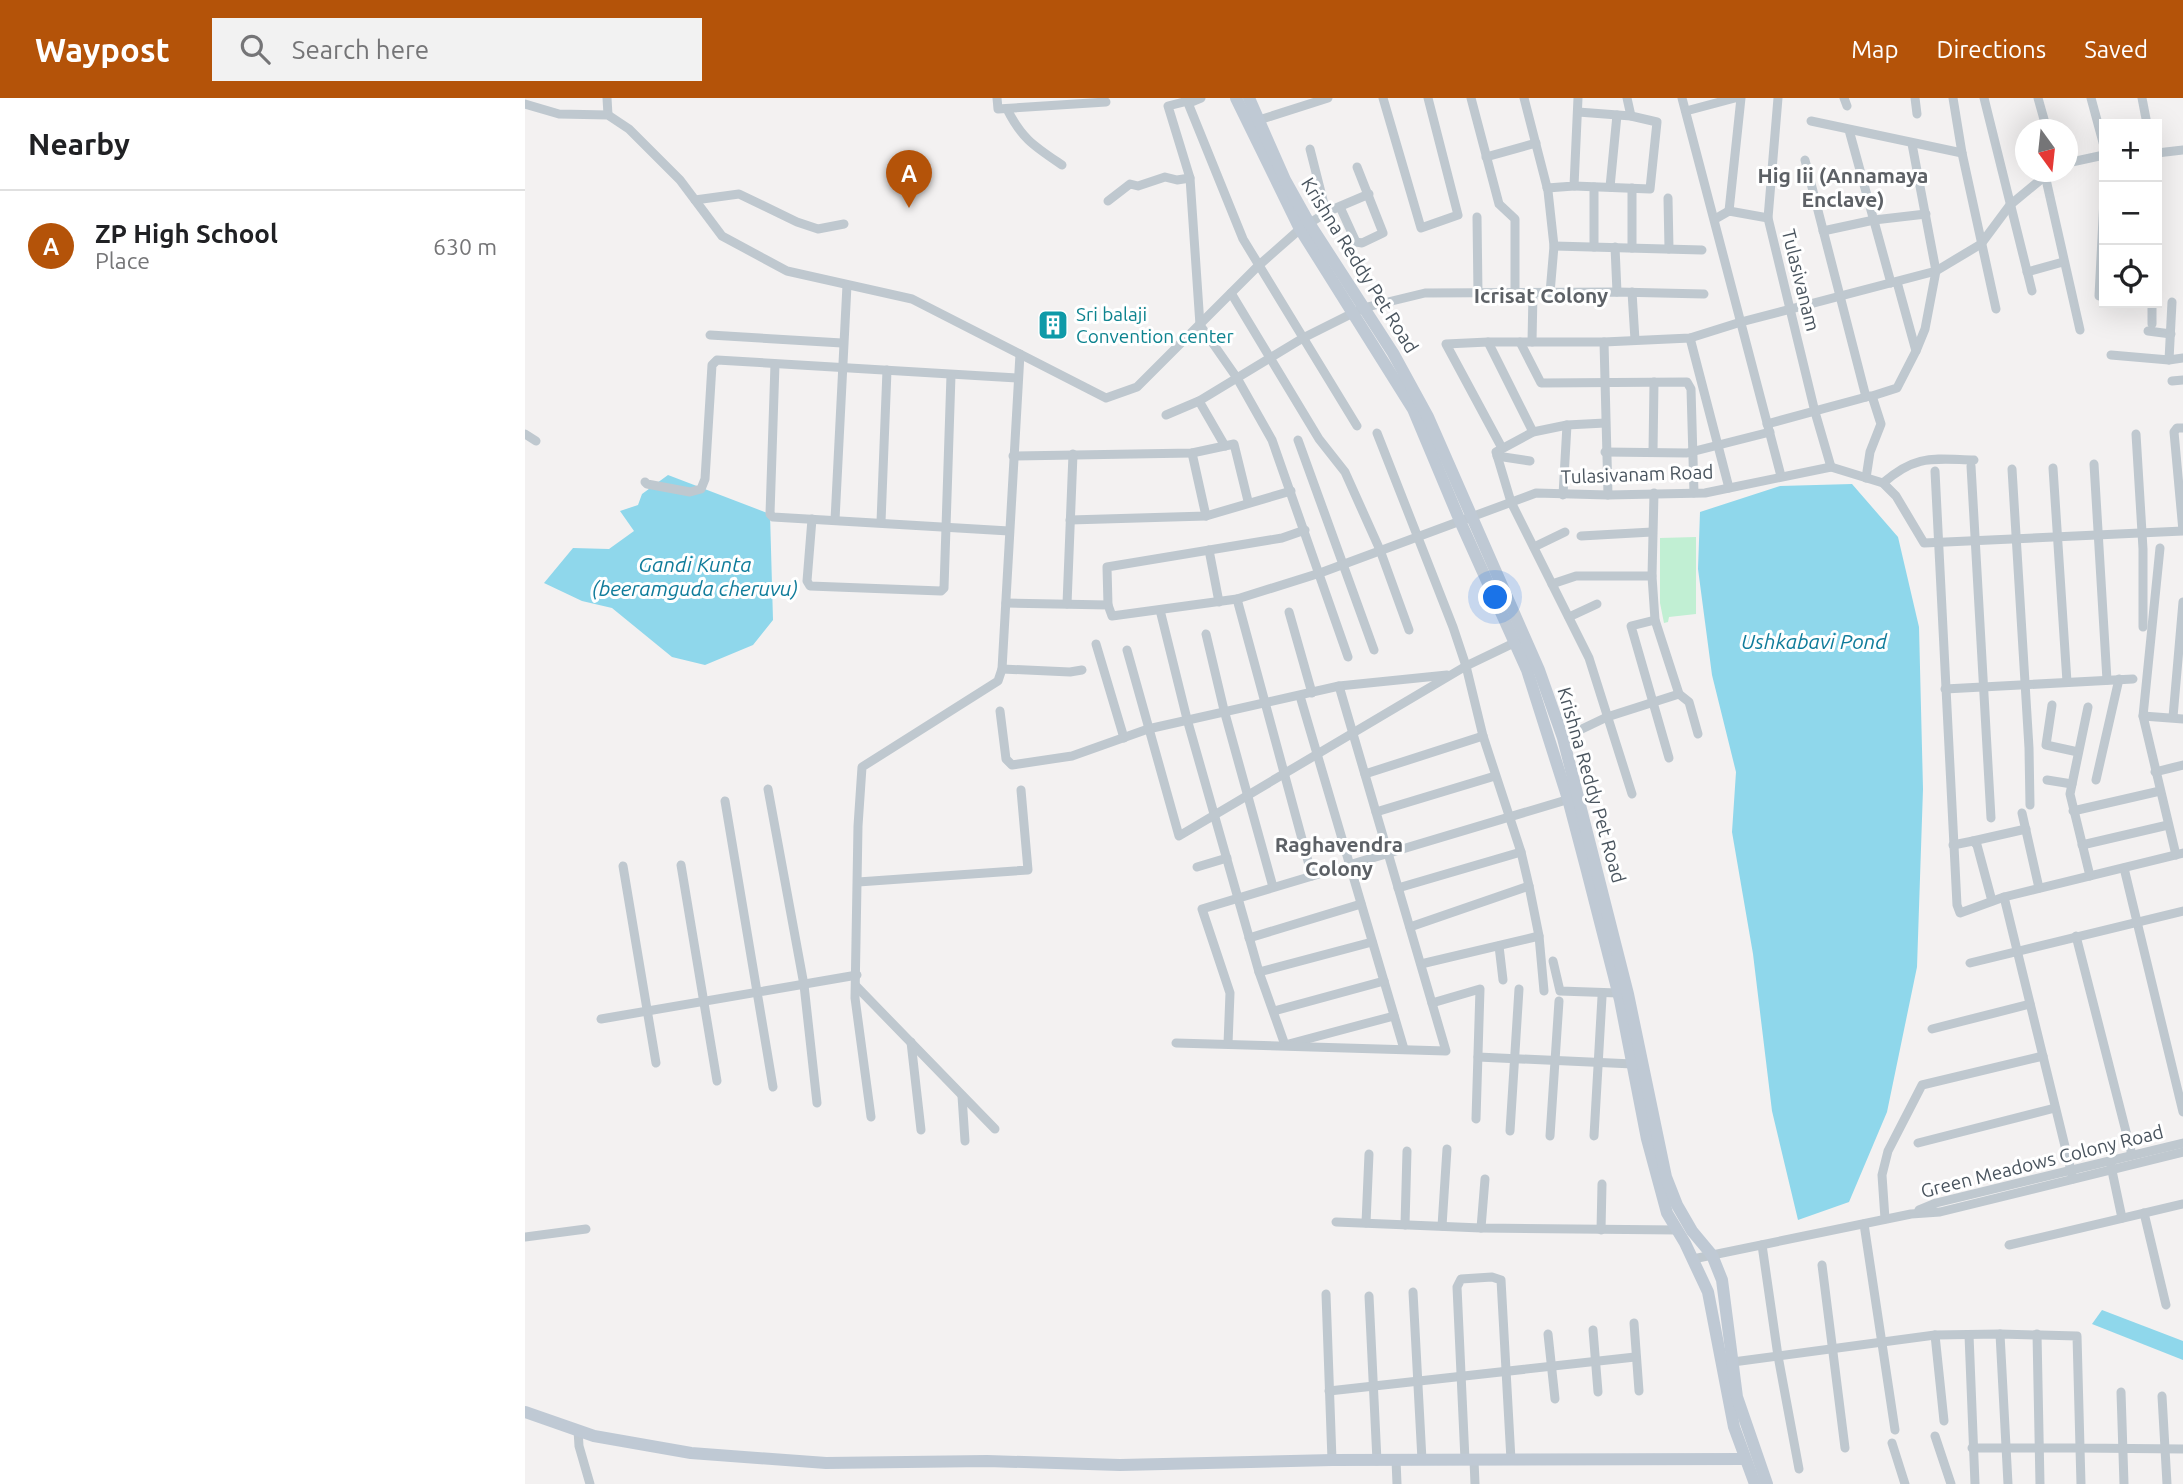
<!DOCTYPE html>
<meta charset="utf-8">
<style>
body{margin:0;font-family:Ubuntu,sans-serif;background:#f2f2f2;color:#202124}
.controls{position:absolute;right:21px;top:21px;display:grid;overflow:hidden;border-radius:0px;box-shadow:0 7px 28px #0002}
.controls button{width:63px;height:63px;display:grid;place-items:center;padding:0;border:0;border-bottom:2px solid #e0e0e0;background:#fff;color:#202124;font:35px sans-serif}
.compass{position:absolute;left:1490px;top:21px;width:63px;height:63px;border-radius:50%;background:#fff;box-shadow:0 7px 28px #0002;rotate:165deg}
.you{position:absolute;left:971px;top:500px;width:24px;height:24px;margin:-18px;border:5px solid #fff;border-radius:50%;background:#1a73e8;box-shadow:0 0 0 10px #1a73e833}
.badge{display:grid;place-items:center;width:46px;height:46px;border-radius:50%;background:#b45309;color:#fff;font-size:23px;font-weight:700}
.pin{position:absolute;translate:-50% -58px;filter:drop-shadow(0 2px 4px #0008)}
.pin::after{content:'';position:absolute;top:37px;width:24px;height:21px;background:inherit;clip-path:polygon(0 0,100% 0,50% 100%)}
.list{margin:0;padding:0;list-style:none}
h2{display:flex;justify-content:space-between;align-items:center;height:91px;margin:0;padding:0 28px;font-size:30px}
h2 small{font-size:23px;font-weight:400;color:#757577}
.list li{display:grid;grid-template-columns:46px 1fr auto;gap:21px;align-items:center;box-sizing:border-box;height:112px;padding:0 28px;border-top:2px solid #e0e0e0}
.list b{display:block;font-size:26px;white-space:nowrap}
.list p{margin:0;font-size:23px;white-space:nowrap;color:#757577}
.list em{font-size:23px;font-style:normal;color:#757577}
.icon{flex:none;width:38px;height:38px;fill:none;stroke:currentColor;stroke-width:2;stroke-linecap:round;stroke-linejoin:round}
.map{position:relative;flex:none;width:1658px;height:1386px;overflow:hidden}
header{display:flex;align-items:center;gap:42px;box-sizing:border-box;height:98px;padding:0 35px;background:#b45309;color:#fff}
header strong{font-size:33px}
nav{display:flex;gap:38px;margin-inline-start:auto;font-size:24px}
.search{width:490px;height:63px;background:#f2f2f2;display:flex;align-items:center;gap:18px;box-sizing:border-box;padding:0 24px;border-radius:0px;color:#757577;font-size:26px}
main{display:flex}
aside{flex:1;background:#fff}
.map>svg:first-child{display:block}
</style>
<header>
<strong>Waypost</strong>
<div class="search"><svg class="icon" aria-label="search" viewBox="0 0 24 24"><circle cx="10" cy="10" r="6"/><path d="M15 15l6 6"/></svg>Search here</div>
<nav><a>Map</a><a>Directions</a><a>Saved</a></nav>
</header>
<main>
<aside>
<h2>Nearby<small></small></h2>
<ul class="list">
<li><span class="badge">A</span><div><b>ZP High School</b><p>Place</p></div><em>630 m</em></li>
</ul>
</aside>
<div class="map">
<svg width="1658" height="1386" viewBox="0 0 1658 1386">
<rect width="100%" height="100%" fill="#f3f1f1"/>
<!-- green -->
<path fill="#c1efd3" d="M1171 439V516L1144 519 1143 524 1139 525 1135 505V440Z"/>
<!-- water -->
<g fill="#8fd7eb">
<path d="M143 377 245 416 248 522 228 547 180 567 147 559 87 510 57 503 19 485 48 450 84 451 109 433 95 413 113 407 117 396Z"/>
<path d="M1327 386 1373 439 1394 529 1398 691 1392 869 1362 1014 1324 1104 1273 1122 1247 1013 1228 856 1207 734 1211 674 1187 577 1173 471 1175 414 1255 388Z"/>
<path d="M1577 1212 1658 1243V1262L1567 1226Z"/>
</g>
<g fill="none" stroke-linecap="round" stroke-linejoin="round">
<!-- street -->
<g stroke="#bfc8cf" stroke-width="9">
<path d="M82 0 83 17"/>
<path d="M472 0 473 11 581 4"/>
<path d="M661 0 718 141 832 328"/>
<path d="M858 0 896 130 933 117 903 0"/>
<path d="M946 0 974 106 990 121V195"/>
<path d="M999 0 1023 93 1029 148 1025 195"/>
<path d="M1102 0 1106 18"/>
<path d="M1157 0 1256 378"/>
<path d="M1253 0 1243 120 1290 314 1306 369"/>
<path d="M1319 0 1322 8"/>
<path d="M1390 0 1392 16"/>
<path d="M1428 0 1437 55 1471 211"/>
<path d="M1459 0 1507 193"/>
<path d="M1513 0 1522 32"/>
<path d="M1566 0 1579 48"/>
<path d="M1617 0 1622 26"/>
<path d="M663 3 643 8 665 80 675 227 712 280 747 342 823 559"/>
<path d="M664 5 676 0"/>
<path d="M0 6 34 16 83 17 104 31 155 82 197 138 262 173 387 201 581 300 612 289 733 168 775 131 804 113 844 96"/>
<path d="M482 11C497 41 509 48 537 67"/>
<path d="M1161 13 1210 0"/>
<path d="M734 22 803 0"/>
<path d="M1286 23 1437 55"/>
<path d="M1324 32 1366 185"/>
<path d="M785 51 801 114"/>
<path d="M1632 55 1658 52"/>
<path d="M961 59 1011 45"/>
<path d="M1280 62 1341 299"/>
<path d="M1542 65 1579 57"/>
<path d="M1520 77 1555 232"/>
<path d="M1049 88 1125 91 1132 24 1106 18 1053 14"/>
<path d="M1069 89V149"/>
<path d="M1085 89 1092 17"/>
<path d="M1022 90 1049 88 1053 0"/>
<path d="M1143 100 1144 151"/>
<path d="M170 102 214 96 272 124 293 131 319 126"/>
<path d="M583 103 605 86 613 88 640 79 652 82 665 80"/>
<path d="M815 109 831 144 837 145 858 135 832 69"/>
<path d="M1204 113 1216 0"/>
<path d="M952 119 953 196"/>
<path d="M1190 121 1204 113 1243 120"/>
<path d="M1298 133 1349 122 1401 116"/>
<path d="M1029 148 1177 152"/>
<path d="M1090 149 1092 194"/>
<path d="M1107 150V90"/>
<path d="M1502 174 1538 164"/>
<path d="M1372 184 1391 253"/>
<path d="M1107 194 1110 242"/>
<path d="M706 195 794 341 820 374 855 452 884 532"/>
<path d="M1574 198 1579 101"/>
<path d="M1627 226V205"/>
<path d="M1623 233 1646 236"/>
<path d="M185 237 317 245"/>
<path d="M1165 240 1204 390"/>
<path d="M963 244 1008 334"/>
<path d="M995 244 1016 285 1162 284 1166 291 1169 395"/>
<path d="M1007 244 1008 195"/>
<path d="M1079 244 1083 397"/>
<path d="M1586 257 1644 262 1658 260"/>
<path d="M1644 262 1647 204"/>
<path d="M250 266 245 416 248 419 484 433"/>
<path d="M1647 283 1658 282"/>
<path d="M674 303 700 348"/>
<path d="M641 317 674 303 778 240 838 210 900 195 1092 194 1179 196"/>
<path d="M1080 325 1042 327 1008 334 971 354 986 404 1064 560 1107 696"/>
<path d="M1242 326 1345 298"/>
<path d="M852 335 928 529 941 568 958 638 996 754 1004 788 1014 838 1019 893"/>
<path d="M0 336 11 343"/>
<path d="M1611 336 1618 451V529"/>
<path d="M773 342 849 552"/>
<path d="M977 350 921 246 963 244H1079L1165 240 1216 224 1411 173 1456 146 1485 107 1525 74"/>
<path d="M1080 354 1162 355 1245 334"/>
<path d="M1128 354 1129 284"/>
<path d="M667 355 681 418"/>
<path d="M488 358 667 355 709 346 723 403"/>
<path d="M972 358 1005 363"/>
<path d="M1569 366 1582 582"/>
<path d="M1446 368 1466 720"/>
<path d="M1528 370 1542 584"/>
<path d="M1487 371 1504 650 1505 707"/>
<path d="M1410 373 1432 807 1435 815 1479 799 1658 755"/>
<path d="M1341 380 1345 354 1356 326 1347 298 1372 290 1391 253 1400 231 1411 173 1387 46"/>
<path d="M120 384 122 386 165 394 176 391 180 381 187 267 192 262 492 280"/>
<path d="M1358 385C1391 356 1408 361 1449 362"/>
<path d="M1129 395 1127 478 1130 522 1154 596 1164 604 1173 636"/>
<path d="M1038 397 1042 327"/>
<path d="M287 421 282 483 285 488 416 493 419 490 426 277"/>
<path d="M310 422 322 187"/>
<path d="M545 422 681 418 766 393"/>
<path d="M356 424 362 272"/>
<path d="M1056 438 1127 434"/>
<path d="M1009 449 1040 434"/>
<path d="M1635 450 1618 618 1651 757"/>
<path d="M684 452 694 504"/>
<path d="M1027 486 1051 478H1127"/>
<path d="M712 501 787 778"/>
<path d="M481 505 583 507 587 518 712 501 795 475 1011 395 1083 397 1180 395 1306 369 1358 385 1371 398 1399 445 1658 433 1649 334 1652 330H1658"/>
<path d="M542 506 548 356"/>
<path d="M583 507 582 469 757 440 780 432"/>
<path d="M635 512 662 621 734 874 760 947 869 918"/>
<path d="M764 514 787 595"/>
<path d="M1044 519 1072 506"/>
<path d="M1130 522 1106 528 1144 660"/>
<path d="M681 536 699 612 748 789"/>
<path d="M571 546 599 640"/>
<path d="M602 552 654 738 941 568 991 544"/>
<path d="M477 571 545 574 557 572"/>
<path d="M1420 591 1608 581"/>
<path d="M775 598 879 951"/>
<path d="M1527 607 1521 647 1553 654"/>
<path d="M1563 609 1545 696 1565 778"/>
<path d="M475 613 481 661 487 667 547 658 623 631 814 588 922 577"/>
<path d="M1618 618 1658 621"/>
<path d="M1648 619 1658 504"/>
<path d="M1038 640 1082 619 1154 596"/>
<path d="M1630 674 1658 667"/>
<path d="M840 676 958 638"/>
<path d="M1522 682 1547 686"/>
<path d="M1571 682 1594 581"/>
<path d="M243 691 279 887 292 1005"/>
<path d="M200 703 248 989"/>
<path d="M1548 713 1635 693"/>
<path d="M851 714 970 678"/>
<path d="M1497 715 1514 790"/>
<path d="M1448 743 1501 731"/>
<path d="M1428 747 1448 743 1452 747 1467 803"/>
<path d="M1557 747 1643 727"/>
<path d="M156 767 192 983"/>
<path d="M98 768 131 965"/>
<path d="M672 769 702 760"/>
<path d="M1599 770 1658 1014"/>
<path d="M333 784 503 772 496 692"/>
<path d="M873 790 996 754"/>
<path d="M1479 799 1548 1081"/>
<path d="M885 829 1004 788"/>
<path d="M1551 838 1607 1057"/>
<path d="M724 840 836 806"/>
<path d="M974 848 978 882"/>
<path d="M1028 863 1035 893 1093 895"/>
<path d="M1445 865 1658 813"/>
<path d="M896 866 1014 838"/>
<path d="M734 874 847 844"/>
<path d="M331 888 470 1031"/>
<path d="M907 905 955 891 951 1021"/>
<path d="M749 913 859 883"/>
<path d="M76 921 332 877"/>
<path d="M1407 931 1505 906"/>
<path d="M386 944 396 1032"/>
<path d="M651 945 921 953 814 588"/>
<path d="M703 946 705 895 677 811 1048 700"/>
<path d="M953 959 1108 966"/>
<path d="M437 998 440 1043"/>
<path d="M346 1019 330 900 333 728 337 669 473 583 477 571 495 256"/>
<path d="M985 1033 994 891"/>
<path d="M1025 1038 1034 903"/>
<path d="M1069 1038 1077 899"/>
<path d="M1393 1045 1530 1010"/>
<path d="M1586 1068 1597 1120"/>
<path d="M1394 1112 1411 1105 1658 1045"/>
<path d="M1619 1115 1641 1207"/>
<path d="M1360 1121 1357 1077 1363 1053 1397 987 1518 958"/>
<path d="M811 1124 956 1130 1152 1132"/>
<path d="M841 1125 844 1056"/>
<path d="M1339 1126 1370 1332"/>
<path d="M880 1127 882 1053"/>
<path d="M917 1128 922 1051"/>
<path d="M956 1130 960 1081"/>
<path d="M1076 1132 1077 1086"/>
<path d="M0 1139 61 1131"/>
<path d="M1237 1147 1253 1258 1274 1371"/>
<path d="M1484 1147 1658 1106"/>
<path d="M1168 1161 1386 1116 1415 1114 1658 1054"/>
<path d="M1297 1167 1320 1350"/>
<path d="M888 1194 897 1362"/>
<path d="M801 1196 807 1362"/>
<path d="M844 1198 852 1363"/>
<path d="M1109 1225 1114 1293"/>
<path d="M1068 1232 1073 1294"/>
<path d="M1023 1236 1030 1301"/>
<path d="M1475 1236 1483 1386"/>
<path d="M1512 1236 1515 1386"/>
<path d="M1410 1237 1419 1323"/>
<path d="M1444 1237 1450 1386"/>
<path d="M1208 1264 1410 1237 1475 1236 1552 1238 1555 1350 1658 1351"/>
<path d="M804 1293 1110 1259"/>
<path d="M1596 1294 1599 1386"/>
<path d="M1637 1298 1642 1386"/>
<path d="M53 1332 54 1348 65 1386"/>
<path d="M1410 1338 1426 1386"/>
<path d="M1367 1345 1380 1386"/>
<path d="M1447 1350H1555L1556 1386"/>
<path d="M871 1362 872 1386"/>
<path d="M940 1362 932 1189 936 1181 967 1179 976 1182 986 1362"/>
<path d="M949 1362 950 1386"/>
</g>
<!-- secondary -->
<g stroke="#bfc9d4" stroke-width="12">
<path d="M711 0 775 131 888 311 935 423 1002 572 1043 701 1062 773 1095 902 1122 1041 1142 1115 1160 1145 1183 1194 1209 1329 1230 1386"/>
<path d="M724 0 760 82 784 125 868 255 903 319 1014 572 1038 640 1103 896 1141 1079 1152 1107 1167 1133 1187 1157 1197 1182 1212 1299 1242 1386"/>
<path d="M0 1314 69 1338 166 1355 301 1365 462 1363 595 1367 807 1362 1220 1361"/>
</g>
</g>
<!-- icons -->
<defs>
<g id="building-square" transform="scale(1.575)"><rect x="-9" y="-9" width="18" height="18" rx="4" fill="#0f9aa8" stroke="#fff"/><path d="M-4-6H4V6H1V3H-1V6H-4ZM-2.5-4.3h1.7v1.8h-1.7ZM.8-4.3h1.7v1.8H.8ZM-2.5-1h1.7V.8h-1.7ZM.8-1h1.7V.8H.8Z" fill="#fff"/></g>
</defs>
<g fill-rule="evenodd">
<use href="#building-square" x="528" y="227"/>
</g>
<g text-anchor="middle" stroke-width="6" stroke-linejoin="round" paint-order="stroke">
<!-- street labels -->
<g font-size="19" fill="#49545e" stroke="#fff">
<text transform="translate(835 167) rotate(58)" y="7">Krishna Reddy Pet Road</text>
<text transform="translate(1276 182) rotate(76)" y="7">Tulasivanam</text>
<text transform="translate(1112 376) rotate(-2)" y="7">Tulasivanam Road</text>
<text transform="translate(1067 687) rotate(74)" y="7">Krishna Reddy Pet Road</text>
<text transform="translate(1517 1063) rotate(-14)" y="7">Green Meadows Colony Road</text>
</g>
<!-- culture labels -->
<g font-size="19" fill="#0d838f" stroke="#fff" text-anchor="start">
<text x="551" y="223">Sri balaji<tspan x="551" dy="22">Convention center</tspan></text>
</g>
<!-- neighbourhood labels -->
<g font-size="21" font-weight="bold" fill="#5d6166" stroke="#fff">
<text x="1318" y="85">Hig Iii (Annamaya<tspan x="1318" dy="24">Enclave)</tspan></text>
<text x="1016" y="205">Icrisat Colony</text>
<text x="814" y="754">Raghavendra<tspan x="814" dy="24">Colony</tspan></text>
</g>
<!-- water labels -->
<g font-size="21" font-style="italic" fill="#107c9b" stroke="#fff">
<text x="170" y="474">Gandi Kunta<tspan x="170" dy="24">(beeramguda cheruvu)</tspan></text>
<text x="1289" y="551">Ushkabavi Pond</text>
</g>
</g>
</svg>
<div class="controls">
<button>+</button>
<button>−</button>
<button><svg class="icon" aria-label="locate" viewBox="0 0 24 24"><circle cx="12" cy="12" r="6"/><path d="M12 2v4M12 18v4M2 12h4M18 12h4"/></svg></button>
</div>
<svg class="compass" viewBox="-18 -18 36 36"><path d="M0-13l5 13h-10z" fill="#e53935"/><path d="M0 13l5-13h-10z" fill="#757577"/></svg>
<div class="you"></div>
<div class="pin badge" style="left:384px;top:110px">A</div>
</div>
</main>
